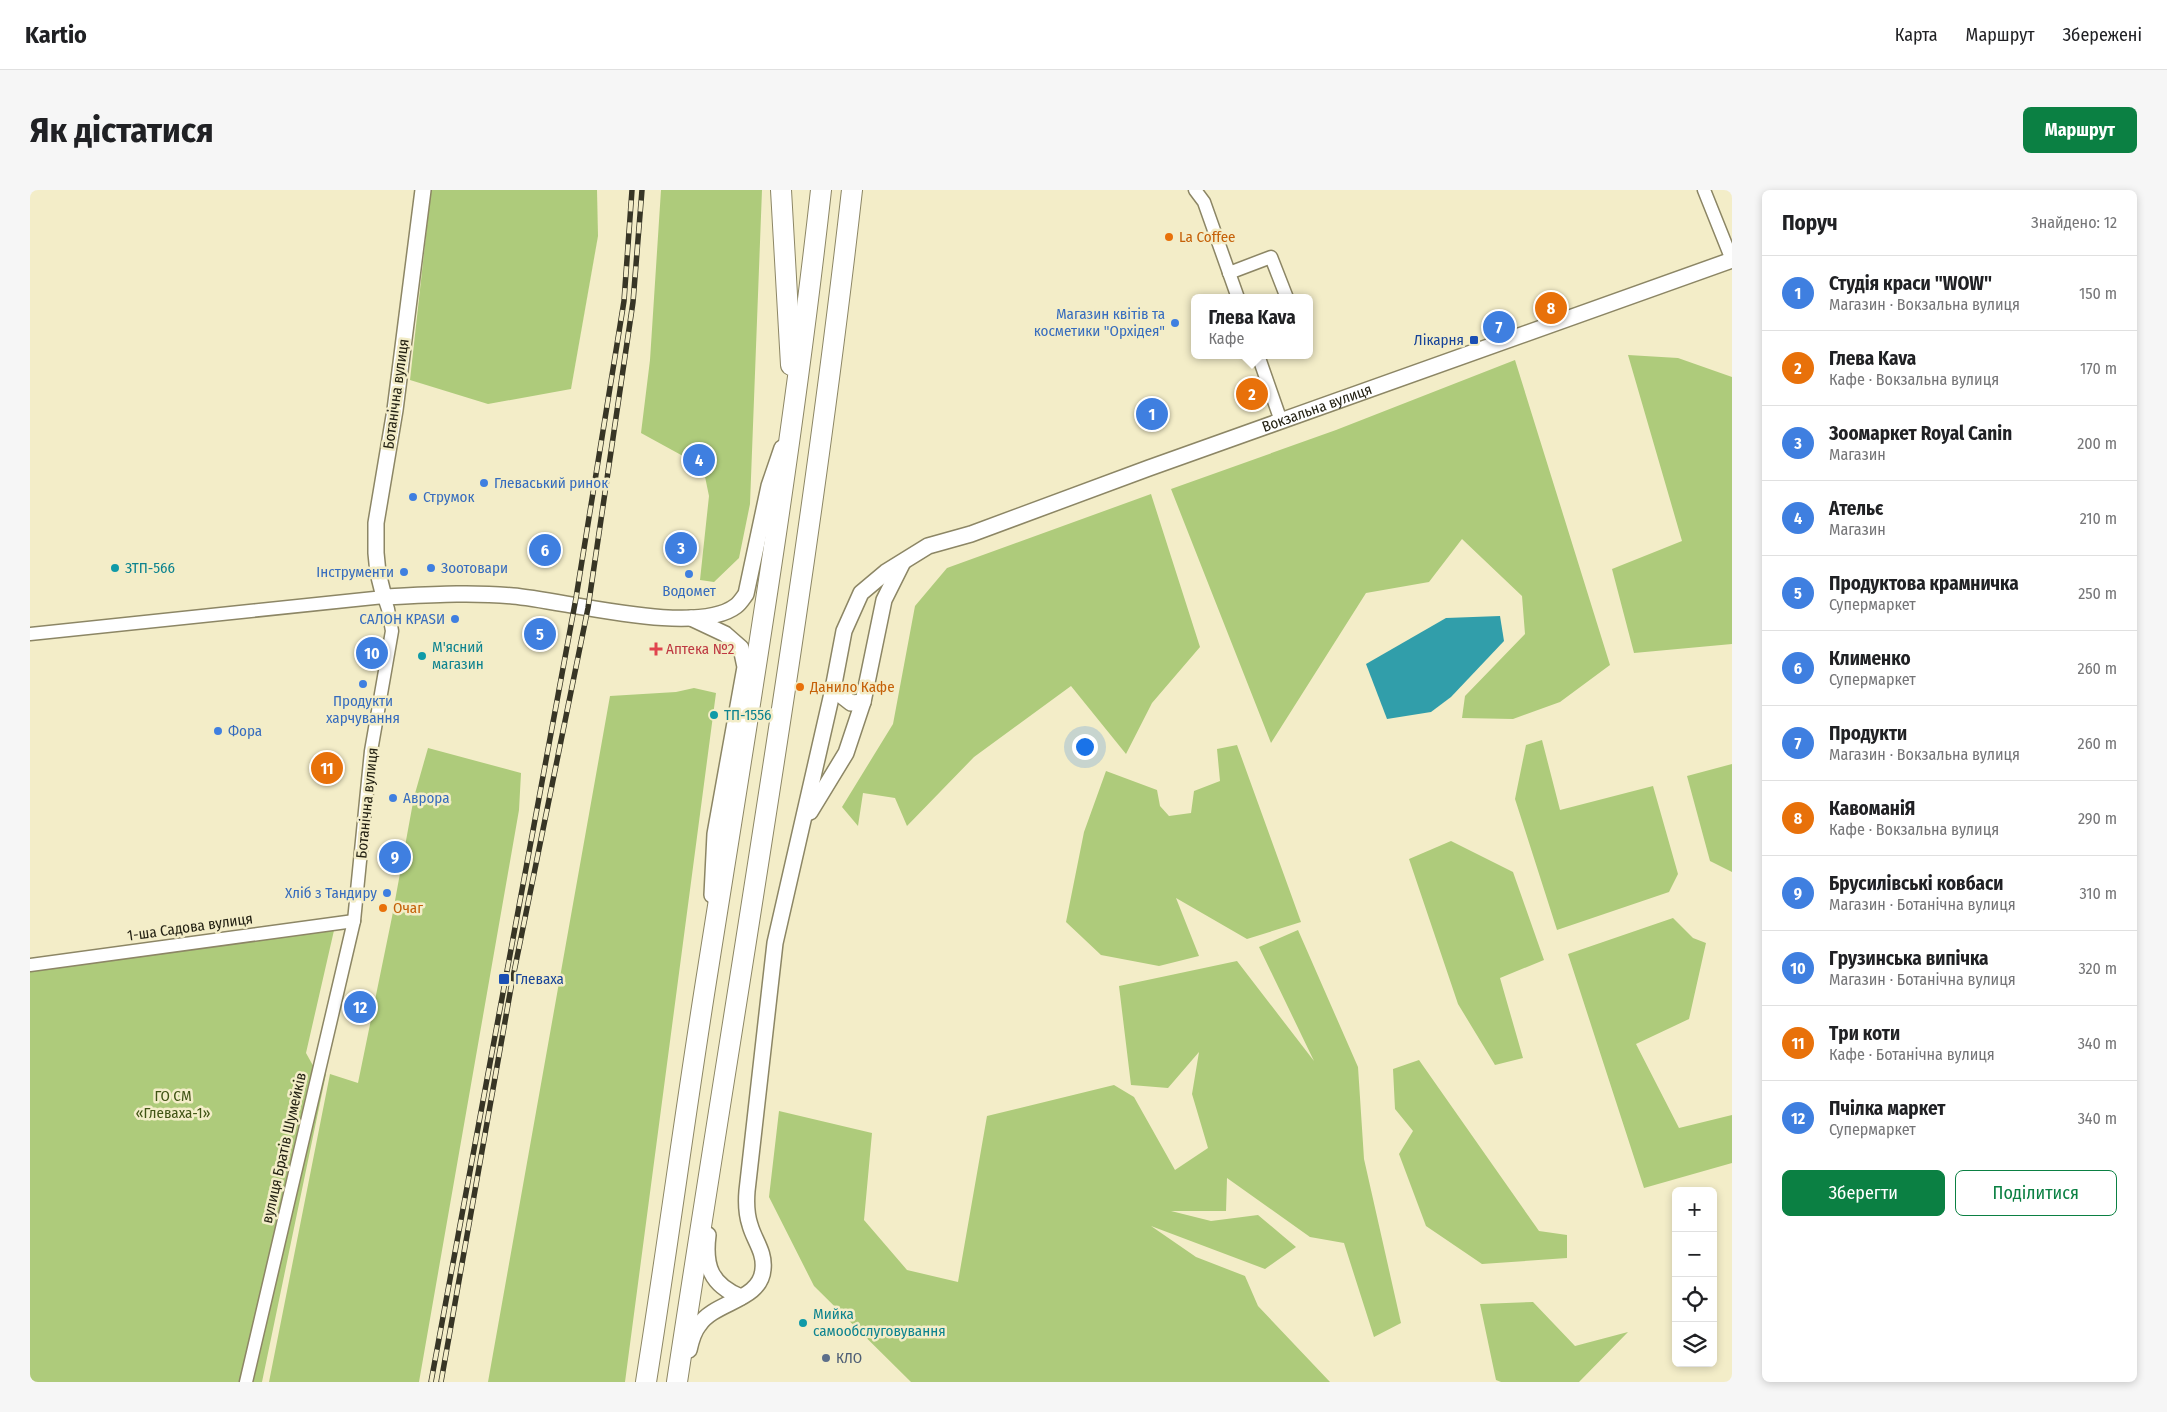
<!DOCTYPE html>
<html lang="uk">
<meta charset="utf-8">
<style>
body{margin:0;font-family:"Fira Sans Condensed",sans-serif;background:#f6f6f6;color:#202124}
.controls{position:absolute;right:15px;bottom:15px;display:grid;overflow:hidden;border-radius:8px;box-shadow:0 2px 8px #0003}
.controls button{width:45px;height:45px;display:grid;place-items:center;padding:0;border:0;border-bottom:1px solid #e0e0e0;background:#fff;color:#202124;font:25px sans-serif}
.you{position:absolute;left:1054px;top:556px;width:18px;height:18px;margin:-12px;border:4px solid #fff;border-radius:50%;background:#1a73e8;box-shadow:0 0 0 8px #1a73e833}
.badge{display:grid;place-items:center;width:32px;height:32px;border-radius:50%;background:#0b8043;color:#fff;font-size:16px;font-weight:700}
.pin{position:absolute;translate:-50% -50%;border:2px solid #fff;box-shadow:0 1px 5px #0006}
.popup{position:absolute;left:1161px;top:104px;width:122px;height:65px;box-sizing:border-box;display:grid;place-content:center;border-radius:8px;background:#fff;filter:drop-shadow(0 1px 4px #0005);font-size:16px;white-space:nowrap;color:#757577}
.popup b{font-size:19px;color:#202124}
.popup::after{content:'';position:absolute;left:50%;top:100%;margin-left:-10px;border:10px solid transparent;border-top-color:#fff}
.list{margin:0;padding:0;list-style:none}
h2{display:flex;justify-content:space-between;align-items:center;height:65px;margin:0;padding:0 20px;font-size:21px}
h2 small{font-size:16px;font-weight:400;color:#757577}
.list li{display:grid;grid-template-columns:32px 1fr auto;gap:15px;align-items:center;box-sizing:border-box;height:75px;padding:0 20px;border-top:1px solid #e0e0e0}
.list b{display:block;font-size:19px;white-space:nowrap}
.list p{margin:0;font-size:16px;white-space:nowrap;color:#757577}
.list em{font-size:16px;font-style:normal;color:#757577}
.actions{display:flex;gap:10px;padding:15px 20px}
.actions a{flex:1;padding:11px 0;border:1px solid #0b8043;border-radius:8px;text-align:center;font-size:18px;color:#0b8043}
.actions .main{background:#0b8043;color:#fff}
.icon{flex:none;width:28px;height:28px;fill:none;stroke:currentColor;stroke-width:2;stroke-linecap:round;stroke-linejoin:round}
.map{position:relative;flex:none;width:1702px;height:1192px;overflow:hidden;border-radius:8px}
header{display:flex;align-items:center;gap:30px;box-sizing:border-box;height:70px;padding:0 25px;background:#fff;border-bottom:1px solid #e0e0e0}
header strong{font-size:24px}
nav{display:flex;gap:28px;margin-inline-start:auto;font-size:18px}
.intro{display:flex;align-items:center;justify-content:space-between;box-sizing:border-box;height:120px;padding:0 30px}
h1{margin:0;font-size:35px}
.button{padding:12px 22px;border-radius:8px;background:#0b8043;color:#fff;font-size:18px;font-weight:700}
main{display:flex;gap:30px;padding:0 30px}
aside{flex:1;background:#fff;border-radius:8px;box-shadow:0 2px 8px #0003}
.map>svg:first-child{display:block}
</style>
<header>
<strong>Kartio</strong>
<nav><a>Карта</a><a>Маршрут</a><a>Збережені</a></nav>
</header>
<div class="intro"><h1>Як дістатися</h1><a class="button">Маршрут</a></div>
<main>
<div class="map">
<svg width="1702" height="1192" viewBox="0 0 1702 1192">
<rect width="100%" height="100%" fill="#f3edc8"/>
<!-- green -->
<g fill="#aecb7b">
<path d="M401 0H567L568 46 541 199 458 214 380 190Z"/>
<path d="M631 0H732L720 314 709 368 684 392 670 390 679 306 673 277 611 243 620 170Z"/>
<path d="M1598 165 1648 168 1702 187V454L1604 463 1582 379 1652 351Z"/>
<path d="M1485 170 1580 475 1530 512 1483 529 1432 528 1435 506 1495 444 1492 406 1432 349 1399 392 1336 403 1241 553 1141 299 1306 240Z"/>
<path d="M1121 304 1170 457 1122 513 1096 564 1041 496 944 567 877 636 865 608 833 603 828 636 812 617 863 534 885 416 917 378Z"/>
<path d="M664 498 686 503 595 1192H458L580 506 646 502Z"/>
<path d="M1512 550 1530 620 1623 596 1648 684 1639 702 1527 740 1485 609 1496 555Z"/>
<path d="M1207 555 1271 732 1217 749 1146 708 1169 766 1129 776 1071 765 1036 732 1054 642 1076 581 1127 600 1130 616 1139 626 1161 623 1164 601 1190 591 1187 559Z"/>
<path d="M398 558 491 583 489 620 389 1192H239L300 884 328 893 362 727 384 607Z"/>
<path d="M1702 574V682L1680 671 1657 586Z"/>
<path d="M1421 651 1483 682 1514 770 1470 788 1493 868 1465 875 1428 814 1379 669Z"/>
<path d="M1643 728 1663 748 1676 753 1659 829 1606 854 1649 938 1702 925V973L1614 998 1538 764Z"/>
<path d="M305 736 276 863 286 881 296 884 232 1192H0V777Z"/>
<path d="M1268 740 1328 877 1334 969 1371 1133 1344 1147 1314 1053 1280 1047 1197 988 1196 1021H1141L1181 1031 1228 1025 1266 1057 1235 1079 1121 1036 1166 1067 1215 1086 1228 1116 1300 1192H881L784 1096 739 1007 749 921 842 943 834 1030 877 1080 928 1092 957 926 1084 895 1104 907 1145 980 1178 958 1162 904 1169 862 1138 898 1101 895 1089 796 1207 771 1284 871 1229 757Z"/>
<path d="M1389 870 1509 1041 1537 1045V1068L1452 1074 1396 1036 1369 964 1383 941 1365 919 1363 879Z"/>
<path d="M1503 1112 1545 1156 1598 1142 1549 1192H1471L1466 1190 1450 1114Z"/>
</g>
<!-- water -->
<path fill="#319eaa" d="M1470 426 1474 451 1421 507 1401 522 1357 529 1336 474 1416 428Z"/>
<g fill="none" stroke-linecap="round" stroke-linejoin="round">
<!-- minor casing -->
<g stroke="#8c8665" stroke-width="15">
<g id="minor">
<path d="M1165 0 1174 12 1208 108"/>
<path d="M1674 0 1702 70"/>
<path d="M1199 83 1241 67 1257 108"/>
<path d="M1228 165 1251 231"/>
<path d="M0 444 354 407 358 419 362 441 341 561 324 731 216 1192"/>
<path d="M0 775 324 731"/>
</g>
</g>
<!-- tertiary casing -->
<g stroke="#8c8665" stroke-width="18">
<g id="tertiary">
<path d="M393 0 365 220 346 333V363L348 383 354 407C397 405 440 402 483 406 533 410 666 447 706 416 710 413 713 408 716 404L739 296 752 258"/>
<path d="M661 428 695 444 711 458 715 477 685 644 682 705"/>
<path d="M803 499 821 513 833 512"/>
<path d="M780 622 816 563 833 512 854 410 873 372"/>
<path d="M678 1045C674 1076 681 1095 711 1107"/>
<path id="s1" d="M659 1160C661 1151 663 1142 669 1135 685 1111 731 1111 733 1079 735 1062 724 1050 720 1035 716 1023 716 1013 717 1001L745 753 803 499 814 441 831 403 856 382 898 356 941 344 1119 278 1702 70"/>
</g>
</g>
<!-- trunk casing -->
<g stroke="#8c8665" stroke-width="22">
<g id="trunk">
<path d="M751 0 761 175"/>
<path d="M616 1192C638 1054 656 916 678 779 719 520 762 261 791 0"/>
<path d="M647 1192C707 795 777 399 822 0"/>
</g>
</g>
<!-- minor -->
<use href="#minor" stroke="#fff" stroke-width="12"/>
<!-- tertiary -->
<use href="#tertiary" stroke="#fff" stroke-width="15"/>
<!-- trunk -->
<use href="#trunk" stroke="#fff" stroke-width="20"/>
<!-- rail casing -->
<g stroke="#373525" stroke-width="5.5">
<g id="rail">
<path d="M401 1192 546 408 594 111 602 0"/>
<path d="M411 1192 482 792 558 418 603 112 612 0"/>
</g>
</g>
<!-- rail -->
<use href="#rail" stroke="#f3edc8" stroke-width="4" stroke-dasharray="11" stroke-linecap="butt"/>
</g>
<!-- markers -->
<g fill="#e8710a" stroke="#f3edc8" stroke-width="2">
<circle cx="1139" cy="47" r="5"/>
<circle cx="770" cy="497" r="5"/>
<circle cx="353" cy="718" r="5"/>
</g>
<g fill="#3f7fe0" stroke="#f3edc8" stroke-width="2">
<circle cx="1145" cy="133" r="5"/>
<circle cx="454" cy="293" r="5"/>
<circle cx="383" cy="307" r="5"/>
<circle cx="401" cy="378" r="5"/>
<circle cx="374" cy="382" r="5"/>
<circle cx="659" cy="384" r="5"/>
<circle cx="425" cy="429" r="5"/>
<circle cx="333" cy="494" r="5"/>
<circle cx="188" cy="541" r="5"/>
<circle cx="363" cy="608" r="5"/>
<circle cx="357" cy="703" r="5"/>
</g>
<g fill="#1a4fb4" stroke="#f3edc8" stroke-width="2">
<rect x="1439" y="145" width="10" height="10" rx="2.5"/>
<rect x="468" y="783" width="12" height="12" rx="2.5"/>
</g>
<g fill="#0f9aa8" stroke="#f3edc8" stroke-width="2">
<circle cx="85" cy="378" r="5"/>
<circle cx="392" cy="466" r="5"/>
<circle cx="684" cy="525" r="5"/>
<circle cx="773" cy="1133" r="5"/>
</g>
<path fill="#e0444e" stroke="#f3edc8" stroke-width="2" d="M623.5 451.5h5v5h5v5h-5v5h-5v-5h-5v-5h5z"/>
<circle fill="#5c6f8a" stroke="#f3edc8" stroke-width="2" cx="796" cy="1168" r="5"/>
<g text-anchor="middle" stroke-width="5" stroke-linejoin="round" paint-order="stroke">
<!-- food labels -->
<g font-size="15" fill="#c56008" stroke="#f3edc8" text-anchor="start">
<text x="1149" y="52">La Coffee</text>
<text x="780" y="502">Данило Кафе</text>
<text x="363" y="723">Очаг</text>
</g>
<!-- shop labels -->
<g font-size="15" fill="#366cbe" stroke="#f3edc8" text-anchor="start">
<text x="1135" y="129" text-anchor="end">Магазин квітів та<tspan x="1135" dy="17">косметики "Орхідея"</tspan></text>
<text x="464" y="298">Глеваський ринок</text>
<text x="393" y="312">Струмок</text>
<text x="411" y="383">Зоотовари</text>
<text x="364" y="387" text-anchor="end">Інструменти</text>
<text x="659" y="406" text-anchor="middle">Водомет</text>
<text x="415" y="434" text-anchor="end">САЛОН КРАSИ</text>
<text x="333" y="516" text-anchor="middle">Продукти<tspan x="333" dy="17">харчування</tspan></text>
<text x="198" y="546">Фора</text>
<text x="373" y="613">Аврора</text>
<text x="347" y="708" text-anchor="end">Хліб з Тандиру</text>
</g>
<!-- transit labels -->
<g font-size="15" fill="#164399" stroke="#f3edc8" text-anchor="end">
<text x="1434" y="155">Лікарня</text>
<text x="485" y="794" text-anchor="start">Глеваха</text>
</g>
<!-- street labels -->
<g font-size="15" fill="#222012" stroke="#f3edc8">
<text transform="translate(366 204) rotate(-82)" y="5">Ботанічна вулиця</text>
<text dy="5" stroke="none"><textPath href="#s1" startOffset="1302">Вокзальна вулиця</textPath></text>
<text transform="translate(337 613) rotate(-84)" y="5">Ботанічна вулиця</text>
<text transform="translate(160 737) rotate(-8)" y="5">1-ша Садова вулиця</text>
<text transform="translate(254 958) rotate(-77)" y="5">вулиця Братів Шумейків</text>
</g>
<!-- culture labels -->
<g font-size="15" fill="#0d838f" stroke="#f3edc8" text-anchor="start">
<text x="95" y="383">ЗТП-566</text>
<text x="402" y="462">М'ясний<tspan x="402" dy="17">магазин</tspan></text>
<text x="694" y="530">ТП-1556</text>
<text x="783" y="1129">Мийка<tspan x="783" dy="17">самообслуговування</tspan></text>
</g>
<!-- health labels -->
<g font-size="15" fill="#be3a42" stroke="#f3edc8" text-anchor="start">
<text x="636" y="464">Аптека №2</text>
</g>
<!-- park labels -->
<g font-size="15" fill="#405415" stroke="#f3edc8">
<text x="143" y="911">ГО СМ<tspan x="143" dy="17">«Глеваха-1»</tspan></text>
</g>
<!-- service labels -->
<g font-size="15" fill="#4e5e75" stroke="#f3edc8" text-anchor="start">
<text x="806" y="1173">КЛО</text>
</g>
</g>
</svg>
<div class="controls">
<button>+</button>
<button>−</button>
<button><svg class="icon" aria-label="locate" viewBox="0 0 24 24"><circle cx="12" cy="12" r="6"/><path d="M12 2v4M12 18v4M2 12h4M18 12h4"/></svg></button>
<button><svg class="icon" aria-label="layers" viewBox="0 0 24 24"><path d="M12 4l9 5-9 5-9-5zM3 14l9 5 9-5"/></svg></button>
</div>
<div class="you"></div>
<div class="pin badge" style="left:1122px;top:224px;background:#3f7fe0">1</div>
<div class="pin badge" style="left:1222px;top:204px;background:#e8710a">2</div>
<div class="popup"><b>Глева Kava</b>Кафе</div>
<div class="pin badge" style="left:651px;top:358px;background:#3f7fe0">3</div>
<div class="pin badge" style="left:669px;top:270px;background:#3f7fe0">4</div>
<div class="pin badge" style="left:510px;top:444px;background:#3f7fe0">5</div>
<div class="pin badge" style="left:515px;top:360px;background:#3f7fe0">6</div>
<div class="pin badge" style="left:1469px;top:137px;background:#3f7fe0">7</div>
<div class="pin badge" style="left:1521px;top:118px;background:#e8710a">8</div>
<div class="pin badge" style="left:365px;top:667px;background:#3f7fe0">9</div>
<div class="pin badge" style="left:342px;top:463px;background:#3f7fe0">10</div>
<div class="pin badge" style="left:297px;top:578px;background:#e8710a">11</div>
<div class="pin badge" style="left:330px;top:817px;background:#3f7fe0">12</div>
</div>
<aside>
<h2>Поруч<small>Знайдено: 12</small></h2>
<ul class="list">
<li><span class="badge" style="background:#3f7fe0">1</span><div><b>Студія краси &quot;WOW&quot;</b><p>Магазин · Вокзальна вулиця</p></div><em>150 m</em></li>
<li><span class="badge" style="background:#e8710a">2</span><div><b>Глева Kava</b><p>Кафе · Вокзальна вулиця</p></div><em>170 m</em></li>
<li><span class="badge" style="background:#3f7fe0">3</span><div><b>Зоомаркет Royal Canin</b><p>Магазин</p></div><em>200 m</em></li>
<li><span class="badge" style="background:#3f7fe0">4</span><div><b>Ательє</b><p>Магазин</p></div><em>210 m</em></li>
<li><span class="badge" style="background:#3f7fe0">5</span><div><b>Продуктова крамничка</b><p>Супермаркет</p></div><em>250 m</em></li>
<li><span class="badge" style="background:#3f7fe0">6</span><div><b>Клименко</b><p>Супермаркет</p></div><em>260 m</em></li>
<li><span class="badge" style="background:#3f7fe0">7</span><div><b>Продукти</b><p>Магазин · Вокзальна вулиця</p></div><em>260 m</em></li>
<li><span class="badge" style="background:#e8710a">8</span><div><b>КавоманіЯ</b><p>Кафе · Вокзальна вулиця</p></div><em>290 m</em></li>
<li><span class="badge" style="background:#3f7fe0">9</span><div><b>Брусилівські ковбаси</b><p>Магазин · Ботанічна вулиця</p></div><em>310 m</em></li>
<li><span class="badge" style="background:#3f7fe0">10</span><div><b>Грузинська випічка</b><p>Магазин · Ботанічна вулиця</p></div><em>320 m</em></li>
<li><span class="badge" style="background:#e8710a">11</span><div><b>Три коти</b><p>Кафе · Ботанічна вулиця</p></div><em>340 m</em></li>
<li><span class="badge" style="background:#3f7fe0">12</span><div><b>Пчілка маркет</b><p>Супермаркет</p></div><em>340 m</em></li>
</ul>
<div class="actions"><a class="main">Зберегти</a><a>Поділитися</a></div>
</aside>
</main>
